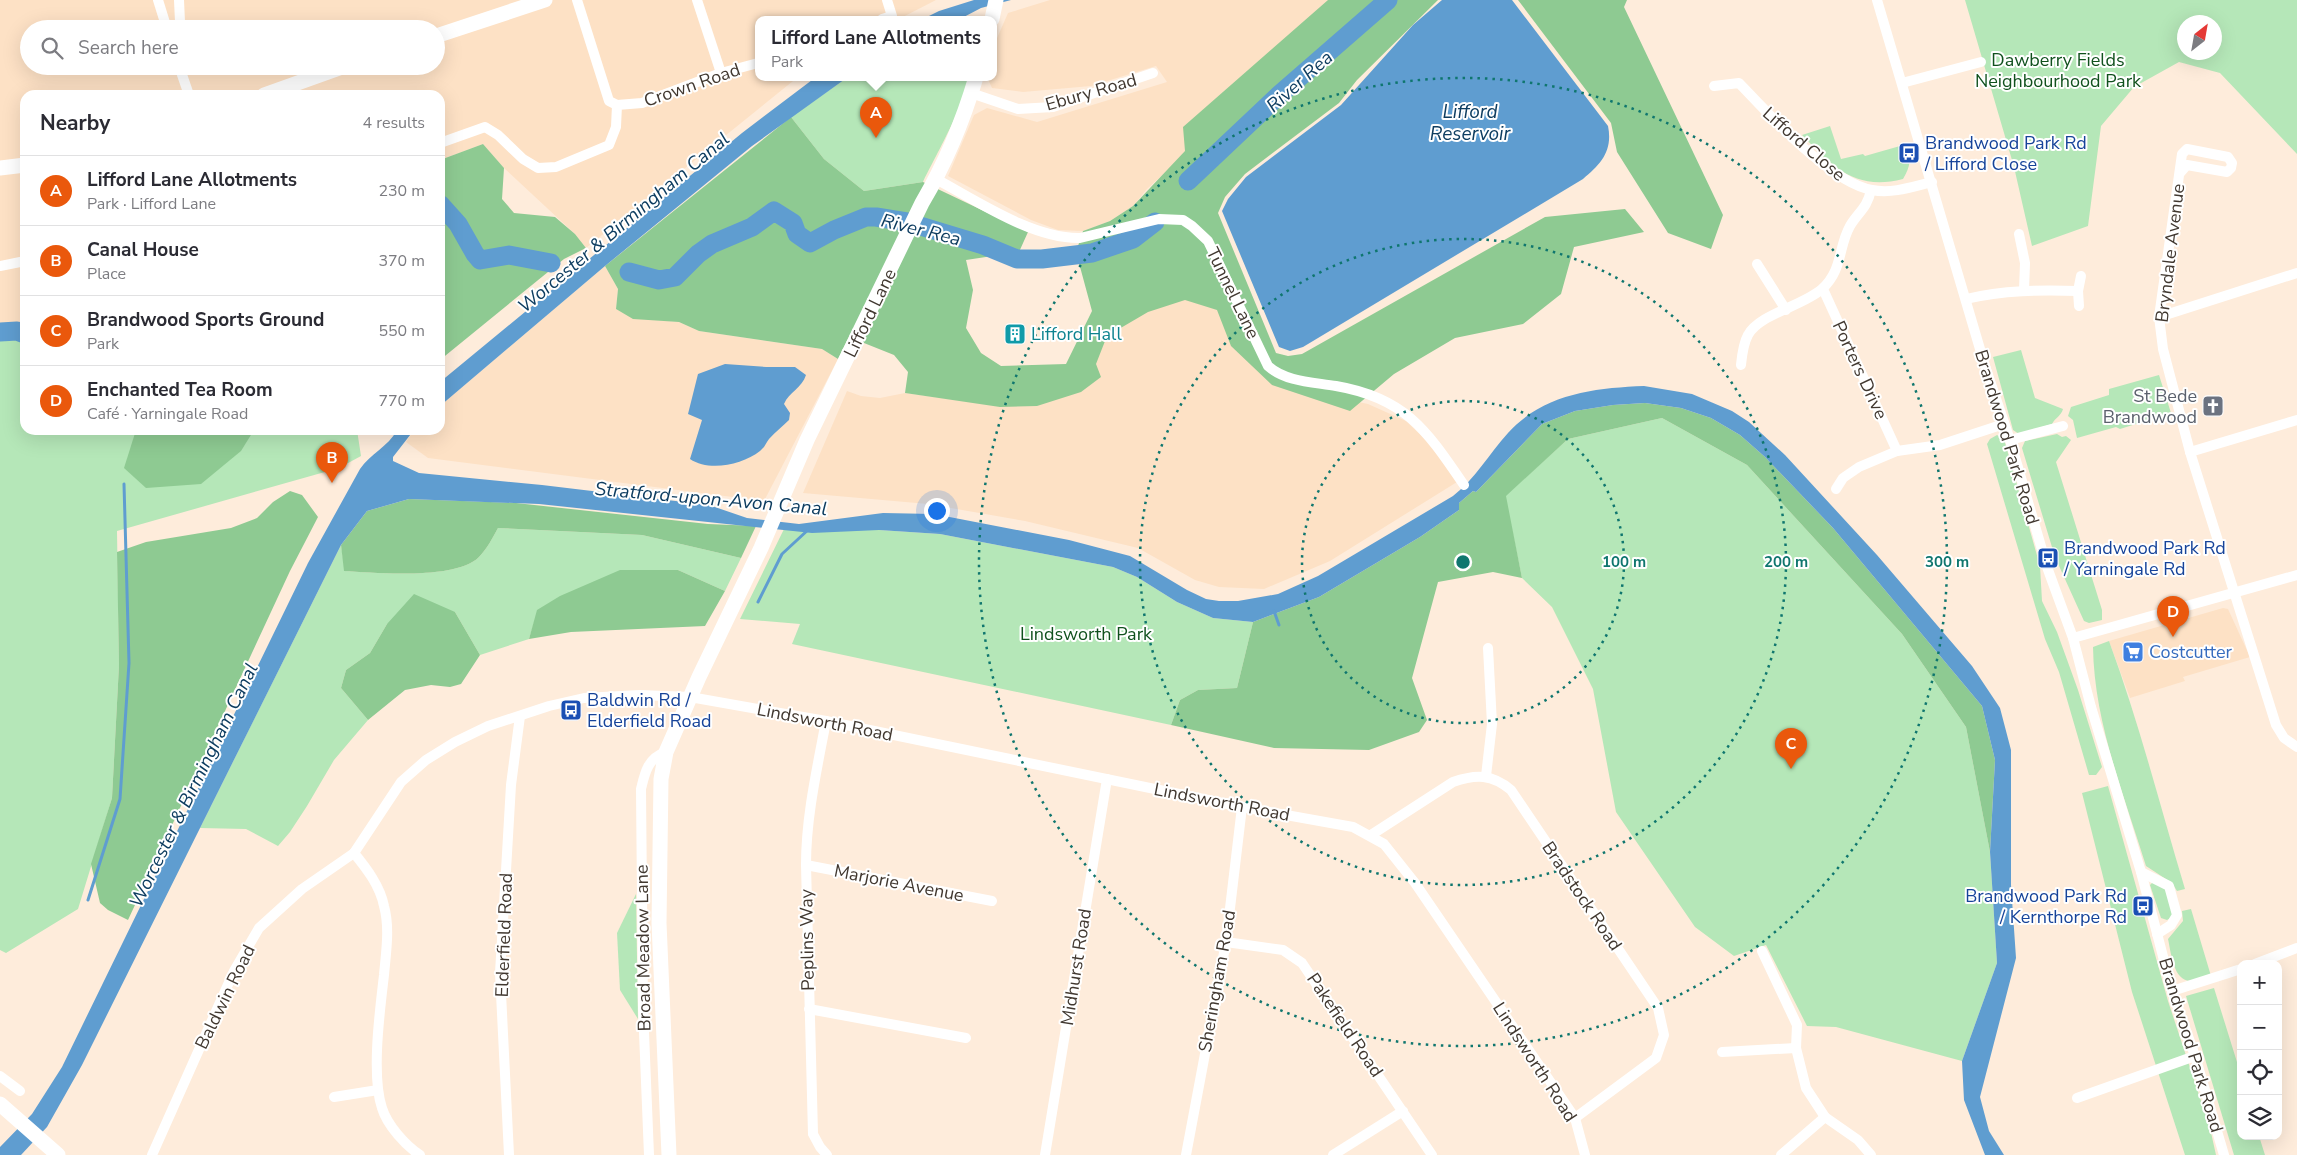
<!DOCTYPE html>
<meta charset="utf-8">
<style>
body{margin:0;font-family:"Nunito Sans",sans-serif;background:#f2f2f3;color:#2b2b33}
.controls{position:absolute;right:15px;bottom:15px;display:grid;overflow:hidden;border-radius:10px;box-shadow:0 5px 20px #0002}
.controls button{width:45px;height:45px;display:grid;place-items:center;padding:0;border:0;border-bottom:1px solid #e1e1e2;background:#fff;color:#2b2b33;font:25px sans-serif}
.compass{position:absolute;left:2177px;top:15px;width:45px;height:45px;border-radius:50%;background:#fff;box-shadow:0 5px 20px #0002;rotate:31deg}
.you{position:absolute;left:936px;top:510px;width:18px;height:18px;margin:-12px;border:4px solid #fff;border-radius:50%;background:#1a73e8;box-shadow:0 0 0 8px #1a73e833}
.badge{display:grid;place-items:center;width:32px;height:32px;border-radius:50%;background:#ea580c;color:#fff;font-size:16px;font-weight:700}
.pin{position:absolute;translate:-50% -41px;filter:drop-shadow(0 1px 2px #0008)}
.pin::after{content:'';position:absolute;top:26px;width:18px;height:15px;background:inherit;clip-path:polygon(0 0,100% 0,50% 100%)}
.popup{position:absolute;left:755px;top:16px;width:242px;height:65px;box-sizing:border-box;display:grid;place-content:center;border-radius:10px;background:#fff;filter:drop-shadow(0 1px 4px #0005);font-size:16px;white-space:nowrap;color:#7c7c81}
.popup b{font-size:19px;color:#2b2b33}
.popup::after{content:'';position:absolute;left:50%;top:100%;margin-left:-10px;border:10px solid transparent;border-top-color:#fff}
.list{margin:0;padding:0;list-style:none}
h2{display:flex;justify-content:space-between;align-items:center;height:65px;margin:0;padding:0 20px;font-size:21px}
h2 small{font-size:16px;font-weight:400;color:#7c7c81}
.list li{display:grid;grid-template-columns:32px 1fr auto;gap:15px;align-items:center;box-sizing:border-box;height:70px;padding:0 20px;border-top:1px solid #e1e1e2}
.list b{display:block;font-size:19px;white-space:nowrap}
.list p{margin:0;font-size:16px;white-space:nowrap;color:#7c7c81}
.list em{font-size:16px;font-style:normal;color:#7c7c81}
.icon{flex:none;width:28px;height:28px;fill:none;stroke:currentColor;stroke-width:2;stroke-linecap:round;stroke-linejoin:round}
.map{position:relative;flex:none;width:2297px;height:1155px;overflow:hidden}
.search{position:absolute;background:#fff;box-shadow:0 5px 20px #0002;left:20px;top:20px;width:425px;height:55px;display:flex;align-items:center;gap:12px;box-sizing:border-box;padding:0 18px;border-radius:28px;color:#7c7c81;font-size:19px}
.panel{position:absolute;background:#fff;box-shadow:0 5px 20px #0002;left:20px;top:90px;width:425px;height:345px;border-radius:15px}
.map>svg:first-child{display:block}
</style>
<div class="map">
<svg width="2297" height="1155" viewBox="0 0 2297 1155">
<rect width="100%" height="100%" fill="#feecdb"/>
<!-- built -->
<g fill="#fde1c5" fill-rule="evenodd">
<path d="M0 0H936L899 19H758V77H798L586 248 575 234 504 168 483 144 440 160V95H25V326L0 325ZM29 29H436V66H29Z"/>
<path d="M1050 0H1330L1169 169 1147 189 1133 206 1110 221 1083 231 1058 230 1031 220 948 176 974 115 987 108 1037 122 1167 82 1156 66 1091 86 1023 92 992 88 987 77H994V45L1008 13Z"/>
<path d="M1181 254 1276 384 1368 404 1406 421 1434 448 1457 482 1330 561 1264 589 1219 587 1195 580 1138 548 1025 521 928 504 803 493 847 391 861 396 880 398 905 393 1000 406H1037Z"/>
<path d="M605 266 618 289 616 309 633 318 679 322 699 331 822 349 838 359 764 501 428 458 406 442 414 430H440V406Z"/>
<path d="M2223 608 2228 609 2250 657 2183 677 2185 681 2130 698 2109 641Z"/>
</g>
<!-- green -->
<g fill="#b5e7b8" fill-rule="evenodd">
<path d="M1965 0H2297V154L2220 73 2179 62 2134 87 2101 126 2088 226 2032 246 2014 167ZM2184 22H2214V52H2184Z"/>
<path d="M848 77H968C969 97 933 161 923 182L864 191 824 159 791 117Z"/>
<path d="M1830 126 1841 159 1863 154 1865 156 1907 144C1911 158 1911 166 1903 179 1855 191 1833 167 1802 135Z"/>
<path d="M0 325 25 326V430H357L361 456 339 468 117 531 119 665 112 798 78 909 6 953 0 950Z"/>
<path d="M2021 350 2035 398 2063 409C2061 416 2055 418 2052 424L2019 434 2013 430 1993 357Z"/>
<path d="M2159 375 2171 413 2120 429 2116 427 2077 438 2073 420 2068 416 2071 407 2109 395V389Z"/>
<path d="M1662 418 1747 465 1902 634 1966 727 1990 852 1997 963 1962 1061 1836 1027 1807 1026 1766 945 1734 956 1695 927 1616 812 1593 689 1552 607 1522 578 1505 496 1568 439Z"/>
<path d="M2057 434 2062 437 2066 436 2071 440 2056 462 2102 610V620L2089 623 2084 621 2055 557 2022 448 2025 441Z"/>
<path d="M1997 435 2004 439 2040 566 2042 601 2057 632 2078 690 2102 767 2096 775H2089L2059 672 2045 639 1987 444 1990 439Z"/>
<path d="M498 528 642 535 741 558 725 591 678 570 538 610 529 639 480 655 455 612 387 624 370 653 346 670 341 688 368 720 334 760 307 806 290 832 278 846 246 829 200 828 341 545 345 571C377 573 456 580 479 557 487 549 493 537 498 528Z"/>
<path d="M784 529 879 530 940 534 1113 567 1137 577 1177 602 1213 618 1253 622 1237 688 1198 690 1180 700 1171 725 792 644 800 624 740 619Z"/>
<path d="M2109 641C2139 722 2160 806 2185 889L2177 891 2172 883 2146 866C2124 795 2094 722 2093 647Z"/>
<path d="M2108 786 2168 1001 2210 1128 2216 1155H2185L2132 992 2082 793Z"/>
<path d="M2153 882 2166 889 2174 916 2167 920 2161 918 2150 885Z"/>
<path d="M636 894 638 1019 620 990 617 933Z"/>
<path d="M2191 909 2211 976C2205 977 2197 981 2191 981 2173 981 2171 952 2168 939L2183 921 2182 911Z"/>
<path d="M2214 988 2241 1075V1136H2259L2265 1155H2234L2186 996Z"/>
</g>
<!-- forest -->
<g fill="#8eca92">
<path d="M1328 0H1438L1357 80 1339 103 1245 174 1225 197 1218 213 1276 353 1288 356 1302 354 1545 217 1625 209 1644 232 1574 247 1561 294 1523 324 1455 338 1394 374 1350 411 1272 385 1231 346 1217 310 1185 300 1148 312 1107 336 1096 364 1101 377 1081 392 1037 406 1000 407 905 393 908 372 894 355 849 337 838 359 822 349 699 331 679 322 633 319 616 309 618 289 605 266 791 117 824 159 864 191 923 182 1028 232 1019 252 966 260 973 290 966 328 981 353 1001 366 1066 364 1092 311 1076 252 1083 231 1110 221 1133 206 1185 151 1183 127Z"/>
<path d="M1518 0H1627L1624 7 1723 215 1711 249 1668 233 1617 152 1611 123Z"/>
<path d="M483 144 504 168 502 199 514 213 555 217 575 234 586 248 564 259 440 360V160Z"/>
<path d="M1645 403 1681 408 1711 418 1740 435 1765 457 1833 528 1982 706 1995 760 1990 852 1966 727 1902 634 1747 465 1662 418 1568 439 1506 496 1522 578 1493 572 1438 582 1412 678 1427 720 1419 732 1369 750 1274 748 1171 725 1180 700 1198 690 1237 688 1253 622 1319 597 1420 537 1459 510V503L1473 491 1476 492 1542 424 1575 411 1613 405Z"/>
<path d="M136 430H254L241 451 201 484 146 488 124 468Z"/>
<path d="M290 491 302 495 318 517 290 571 128 920 108 910 100 903 91 864 112 798 119 665 117 552 146 542 231 528 257 518 273 502Z"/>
<path d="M409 499 516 503 708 524 756 526 741 558 642 535 498 528C493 537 487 549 479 557 456 580 377 573 344 571L341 545 367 511Z"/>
<path d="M620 570H678L725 591 705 626 571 632 529 639 537 610 560 596Z"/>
<path d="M414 594 455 612 480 655 461 684 450 687 431 685 405 690 368 720 341 688 346 670 370 653 387 624Z"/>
</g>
<!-- water -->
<g fill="#5f9dd0">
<path d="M974 0H1011L981 8 960 19H923L939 11Z"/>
<path d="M1442 0H1512L1608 126C1613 151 1601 164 1583 179L1303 347 1290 351 1279 347 1222 211 1228 199 1246 177 1341 105 1413 25Z"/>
<path d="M816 77H848L752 146 605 266 440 406V382L742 133Z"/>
<path d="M725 364 766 367H795L806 375C802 388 789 392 784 404L790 413 789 420C783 426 775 432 769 439 766 443 765 447 760 451 742 465 709 472 690 459L702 420 688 414 698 374Z"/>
<path d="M1644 386 1692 394 1732 411 1749 422 1785 455 1877 555 1972 666 2000 708 2011 750V885L2016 958 1980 1097 1989 1131 2004 1155H1985L1964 1100 1962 1061 1997 963 1990 852 1995 760 1982 706 1833 528 1765 457 1740 435 1711 418 1681 408 1645 403 1613 405 1575 411 1542 424 1476 492 1473 491 1459 503V510L1420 537 1319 597 1253 622 1213 618 1177 602 1137 577 1113 567 940 534 879 530 812 533 539 504 409 499 367 511 341 545 82 1065 47 1127 21 1155H0V1147L32 1114 62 1067 308 563 360 469C370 454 388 447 397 430H414L393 457V461L419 473 542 485 709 505 747 518 799 524 883 513 934 514 1069 540 1130 556 1187 590 1206 599 1219 601H1238L1278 594 1318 576 1453 496C1475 479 1489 454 1508 433 1543 394 1594 388 1644 386Z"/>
</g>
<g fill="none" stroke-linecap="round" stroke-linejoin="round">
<!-- stream -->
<g stroke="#5f9dd0" stroke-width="3">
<path d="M758 602 782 554 809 529"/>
<path d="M1274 611 1279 625"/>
<path d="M88 900 120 799 129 663 124 484"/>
</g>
<!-- river -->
<g stroke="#5f9dd0" stroke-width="19">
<path d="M1188 181 1279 95 1388 0"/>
<path d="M440 204 458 224 475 254 480 260 509 255 551 263"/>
<path d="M629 272 659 280 675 277 698 254 712 244 752 227 774 211 793 223 797 234 810 243 834 230 866 217H876L907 222 983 245 1017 259H1042L1092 253 1133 239 1155 222"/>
<path d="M0 332 17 331 25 334"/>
</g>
<!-- street -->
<g stroke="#fff" stroke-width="10">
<path d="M158 0 167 29"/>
<path d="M577 0 609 101 617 105"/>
<path d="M697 0 721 73"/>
<path d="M1877 0 1985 366 2010 440 2047 567 2073 638 2091 707 2141 872 2172 991 2195 1056 2224 1155"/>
<path d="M882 19 892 16 887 0"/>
<path d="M174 29 180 22 179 0"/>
<path d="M179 66 189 95"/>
<path d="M1902 83 1981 62"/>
<path d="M1714 86 1739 83C1768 113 1830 183 1872 190 1892 194 1912 187 1932 182"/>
<path d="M971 93 1018 109 1053 107 1153 73"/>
<path d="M440 143 485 127 498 135 523 159 538 168 556 167 609 145 616 127 617 105 642 103 721 73 758 63"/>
<path d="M2180 173 2187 165 2227 172 2231 168 2232 163 2228 157 2187 149 2182 154 2159 317 2163 349 2190 452 2276 725 2284 738 2297 747"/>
<path d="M936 179C977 201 1033 239 1080 238L1159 219 1183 220 1192 226 1208 241 1268 366C1286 382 1313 382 1336 386 1406 398 1427 431 1464 485"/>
<path d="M2019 234 2025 263 2024 290"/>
<path d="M1757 264 1786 310"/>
<path d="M0 266 25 261"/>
<path d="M1823 289 1897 451"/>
<path d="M1966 299C2004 290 2040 290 2078 291"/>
<path d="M2079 306 2078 291 2081 276"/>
<path d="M2159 317 2297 273"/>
<path d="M1741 365C1742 355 1743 344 1748 335 1759 314 1803 306 1822 289 1843 270 1838 247 1850 226 1858 212 1867 209 1871 190"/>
<path d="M2010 440 2063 426"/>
<path d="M2190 452 2297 420"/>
<path d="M1836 489 1843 478 1859 467 1897 451 1940 445 2004 424"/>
<path d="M2073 638 2297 575"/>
<path d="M826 721C817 769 806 817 806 865L813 1134 820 1147 827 1155"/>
<path d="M1486 776 1492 724 1488 648"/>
<path d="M1371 835 1453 782C1476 774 1492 774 1511 790L1658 1008 1664 1035 1656 1058 1575 1118"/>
<path d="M354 853C367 869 380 886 384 906 390 928 386 952 384 975 380 1010 371 1075 382 1108 387 1125 406 1146 420 1155"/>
<path d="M806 865 992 901"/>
<path d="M2141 872 2169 886 2177 915 2171 925 2157 934"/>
<path d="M1226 942 1283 950 1302 963 1432 1155"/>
<path d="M1762 951 1797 1025 1796 1048 1806 1088 1825 1117 1858 1140 1871 1155"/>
<path d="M2255 964 2297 948"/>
<path d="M2172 991 2241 969"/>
<path d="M809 1009 966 1038"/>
<path d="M1722 1052 1796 1048"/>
<path d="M0 1076 20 1091"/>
<path d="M334 1097 378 1090"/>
<path d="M2077 1098 2195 1056"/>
<path d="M152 1155 234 971 259 928 302 889 354 853 401 782 426 760 455 742 488 726 549 706 584 698 640 695 690 697 826 721 1242 807 1353 827 1384 844 1415 883 1575 1118 1585 1155"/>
<path d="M509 1155 500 973 511 785 520 716"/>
<path d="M649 1155 643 1008 641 789C645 772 648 758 666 752"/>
<path d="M1045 1155 1107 779"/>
<path d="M1186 1155 1226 942 1242 807"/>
<path d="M1333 1155 1403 1111"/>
<path d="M1781 1155 1825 1117"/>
</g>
<!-- secondary -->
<g stroke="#fff" stroke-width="15">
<path d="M992 19 996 0"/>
<path d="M436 36 545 0"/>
<path d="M264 95 345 66"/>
<path d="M0 168 25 165"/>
<path d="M0 1104 58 1155"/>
<path d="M669 1155 659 923 661 779 666 752 699 677 761 548 807 440 922 203C945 164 963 121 976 77"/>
</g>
</g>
<!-- distance rings -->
<g fill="none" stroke="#0f766e" stroke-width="2.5" stroke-dasharray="2.5 5">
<circle cx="1463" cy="562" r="161"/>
<circle cx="1463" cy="562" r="323"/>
<circle cx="1463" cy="562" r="484"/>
</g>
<!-- icons -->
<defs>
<g id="bus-square" transform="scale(1.125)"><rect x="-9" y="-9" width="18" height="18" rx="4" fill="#1a4fb4" stroke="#fff"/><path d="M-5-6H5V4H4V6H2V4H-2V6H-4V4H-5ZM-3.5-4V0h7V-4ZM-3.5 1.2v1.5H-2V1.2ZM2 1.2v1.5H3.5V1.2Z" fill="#fff"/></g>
<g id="building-square" transform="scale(1.125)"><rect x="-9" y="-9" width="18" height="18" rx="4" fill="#0f9aa8" stroke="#fff"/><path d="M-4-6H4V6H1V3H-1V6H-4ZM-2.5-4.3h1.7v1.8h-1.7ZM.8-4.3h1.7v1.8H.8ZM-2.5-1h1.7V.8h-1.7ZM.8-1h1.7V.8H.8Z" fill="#fff"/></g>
<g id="church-square" transform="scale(1.125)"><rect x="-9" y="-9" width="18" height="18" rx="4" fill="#6b7280" stroke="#fff"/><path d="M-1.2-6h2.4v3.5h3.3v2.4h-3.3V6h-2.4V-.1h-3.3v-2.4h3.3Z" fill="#fff"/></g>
<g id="supermarket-square" transform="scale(1.125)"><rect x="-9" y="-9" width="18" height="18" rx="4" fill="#3f7fe0" stroke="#fff"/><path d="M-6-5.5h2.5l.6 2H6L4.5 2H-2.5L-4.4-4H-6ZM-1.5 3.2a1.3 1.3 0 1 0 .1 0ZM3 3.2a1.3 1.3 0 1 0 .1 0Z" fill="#fff"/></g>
</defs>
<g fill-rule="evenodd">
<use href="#bus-square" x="1909" y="153"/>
<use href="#building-square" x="1015" y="334"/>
<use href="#church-square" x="2213" y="406"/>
<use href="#bus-square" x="2048" y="558"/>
<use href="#supermarket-square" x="2133" y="652"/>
<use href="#bus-square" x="571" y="710"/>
<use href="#bus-square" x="2143" y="906"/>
</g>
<g text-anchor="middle" stroke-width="4" stroke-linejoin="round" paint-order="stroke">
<!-- park labels -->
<g font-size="18" fill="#10511d" stroke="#fff">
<text x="2058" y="66">Dawberry Fields<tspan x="2058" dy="21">Neighbourhood Park</tspan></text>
<text x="1086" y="640">Lindsworth Park</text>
</g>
<!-- street labels -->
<g font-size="18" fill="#413830" stroke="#fff">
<text transform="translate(692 85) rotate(-19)" y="6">Crown Road</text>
<text transform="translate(1091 92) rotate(-16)" y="6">Ebury Road</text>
<text transform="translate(1804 144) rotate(41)" y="6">Lifford Close</text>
<text transform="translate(2170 253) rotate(-83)" y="6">Bryndale Avenue</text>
<text transform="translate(1233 293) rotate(64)" y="6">Tunnel Lane</text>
<text transform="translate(870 313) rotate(-64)" y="6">Lifford Lane</text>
<text transform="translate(1860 370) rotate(65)" y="6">Porters Drive</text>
<text transform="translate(2007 437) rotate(73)" y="6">Brandwood Park Road</text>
<text transform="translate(825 722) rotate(11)" y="6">Lindsworth Road</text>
<text transform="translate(1222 802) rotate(11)" y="6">Lindsworth Road</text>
<text transform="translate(899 883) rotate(11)" y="6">Marjorie Avenue</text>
<text transform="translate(1582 896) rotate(56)" y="6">Bradstock Road</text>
<text transform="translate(504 935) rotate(-88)" y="6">Elderfield Road</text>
<text transform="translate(807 940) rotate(-91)" y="6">Peplins Way</text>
<text transform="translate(643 948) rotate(-91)" y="6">Broad Meadow Lane</text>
<text transform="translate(1076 967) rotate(-81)" y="6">Midhurst Road</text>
<text transform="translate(1217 981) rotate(-80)" y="6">Sheringham Road</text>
<text transform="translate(225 997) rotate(-64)" y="6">Baldwin Road</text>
<text transform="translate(1345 1025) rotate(56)" y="6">Pakefield Road</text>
<text transform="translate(2191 1045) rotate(73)" y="6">Brandwood Park Road</text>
<text transform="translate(1535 1062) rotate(57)" y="6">Lindsworth Road</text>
</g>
<!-- transit labels -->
<g font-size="18" fill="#164399" stroke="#fff" text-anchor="start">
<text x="1925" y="149">Brandwood Park Rd<tspan x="1925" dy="21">/ Lifford Close</tspan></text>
<text x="2064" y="554">Brandwood Park Rd<tspan x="2064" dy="21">/ Yarningale Rd</tspan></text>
<text x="587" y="706">Baldwin Rd /<tspan x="587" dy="21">Elderfield Road</tspan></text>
<text x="2127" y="902" text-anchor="end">Brandwood Park Rd<tspan x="2127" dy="21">/ Kernthorpe Rd</tspan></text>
</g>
<!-- culture labels -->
<g font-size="18" fill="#0d838f" stroke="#fff" text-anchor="start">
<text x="1031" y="340">Lifford Hall</text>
</g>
<!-- worship labels -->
<g font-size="18" fill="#5b616d" stroke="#fff" text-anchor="end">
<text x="2197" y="402">St Bede<tspan x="2197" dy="21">Brandwood</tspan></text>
</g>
<!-- shop labels -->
<g font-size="18" fill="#366cbe" stroke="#fff" text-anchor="start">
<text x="2149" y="658">Costcutter</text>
</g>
<!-- water labels -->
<g font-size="19" font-style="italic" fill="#0e3d60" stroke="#fff">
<text transform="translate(1299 81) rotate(-42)" y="7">River Rea</text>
<text x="1470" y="118">Lifford<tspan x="1470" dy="22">Reservoir</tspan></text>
<text transform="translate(623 222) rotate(-40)" y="7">Worcester &amp; Birmingham Canal</text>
<text transform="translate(921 229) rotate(14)" y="7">River Rea</text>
<text transform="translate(711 498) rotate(5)" y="7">Stratford-upon-Avon Canal</text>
<text transform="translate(193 785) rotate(-64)" y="7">Worcester &amp; Birmingham Canal</text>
</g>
</g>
<circle cx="1463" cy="562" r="8" fill="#0f766e" stroke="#fff" stroke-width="2.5"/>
<g font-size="15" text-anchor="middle" font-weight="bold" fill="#0f766e" stroke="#fff" stroke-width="4" stroke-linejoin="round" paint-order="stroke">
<text x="1624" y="567">100 m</text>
<text x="1786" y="567">200 m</text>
<text x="1947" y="567">300 m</text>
</g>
</svg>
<div class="controls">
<button>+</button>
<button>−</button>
<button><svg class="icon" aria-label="locate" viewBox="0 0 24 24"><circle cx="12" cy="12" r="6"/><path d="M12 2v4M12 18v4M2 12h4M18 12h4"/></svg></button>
<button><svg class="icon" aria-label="layers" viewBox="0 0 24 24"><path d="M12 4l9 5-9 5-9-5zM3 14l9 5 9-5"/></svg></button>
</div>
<svg class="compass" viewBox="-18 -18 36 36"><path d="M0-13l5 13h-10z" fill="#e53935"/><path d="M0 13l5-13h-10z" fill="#7c7c81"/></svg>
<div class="you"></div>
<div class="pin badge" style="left:876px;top:138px">A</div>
<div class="popup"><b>Lifford Lane Allotments</b>Park</div>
<div class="pin badge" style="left:332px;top:483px">B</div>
<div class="pin badge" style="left:1791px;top:769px">C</div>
<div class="pin badge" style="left:2173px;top:637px">D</div>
<div class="search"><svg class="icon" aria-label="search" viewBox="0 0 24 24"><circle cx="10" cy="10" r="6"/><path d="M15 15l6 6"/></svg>Search here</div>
<section class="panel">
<h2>Nearby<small>4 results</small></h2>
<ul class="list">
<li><span class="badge">A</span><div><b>Lifford Lane Allotments</b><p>Park · Lifford Lane</p></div><em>230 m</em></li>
<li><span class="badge">B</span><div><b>Canal House</b><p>Place</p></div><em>370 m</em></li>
<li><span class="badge">C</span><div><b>Brandwood Sports Ground</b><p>Park</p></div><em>550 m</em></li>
<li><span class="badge">D</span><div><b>Enchanted Tea Room</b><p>Café · Yarningale Road</p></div><em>770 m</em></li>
</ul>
</section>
</div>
